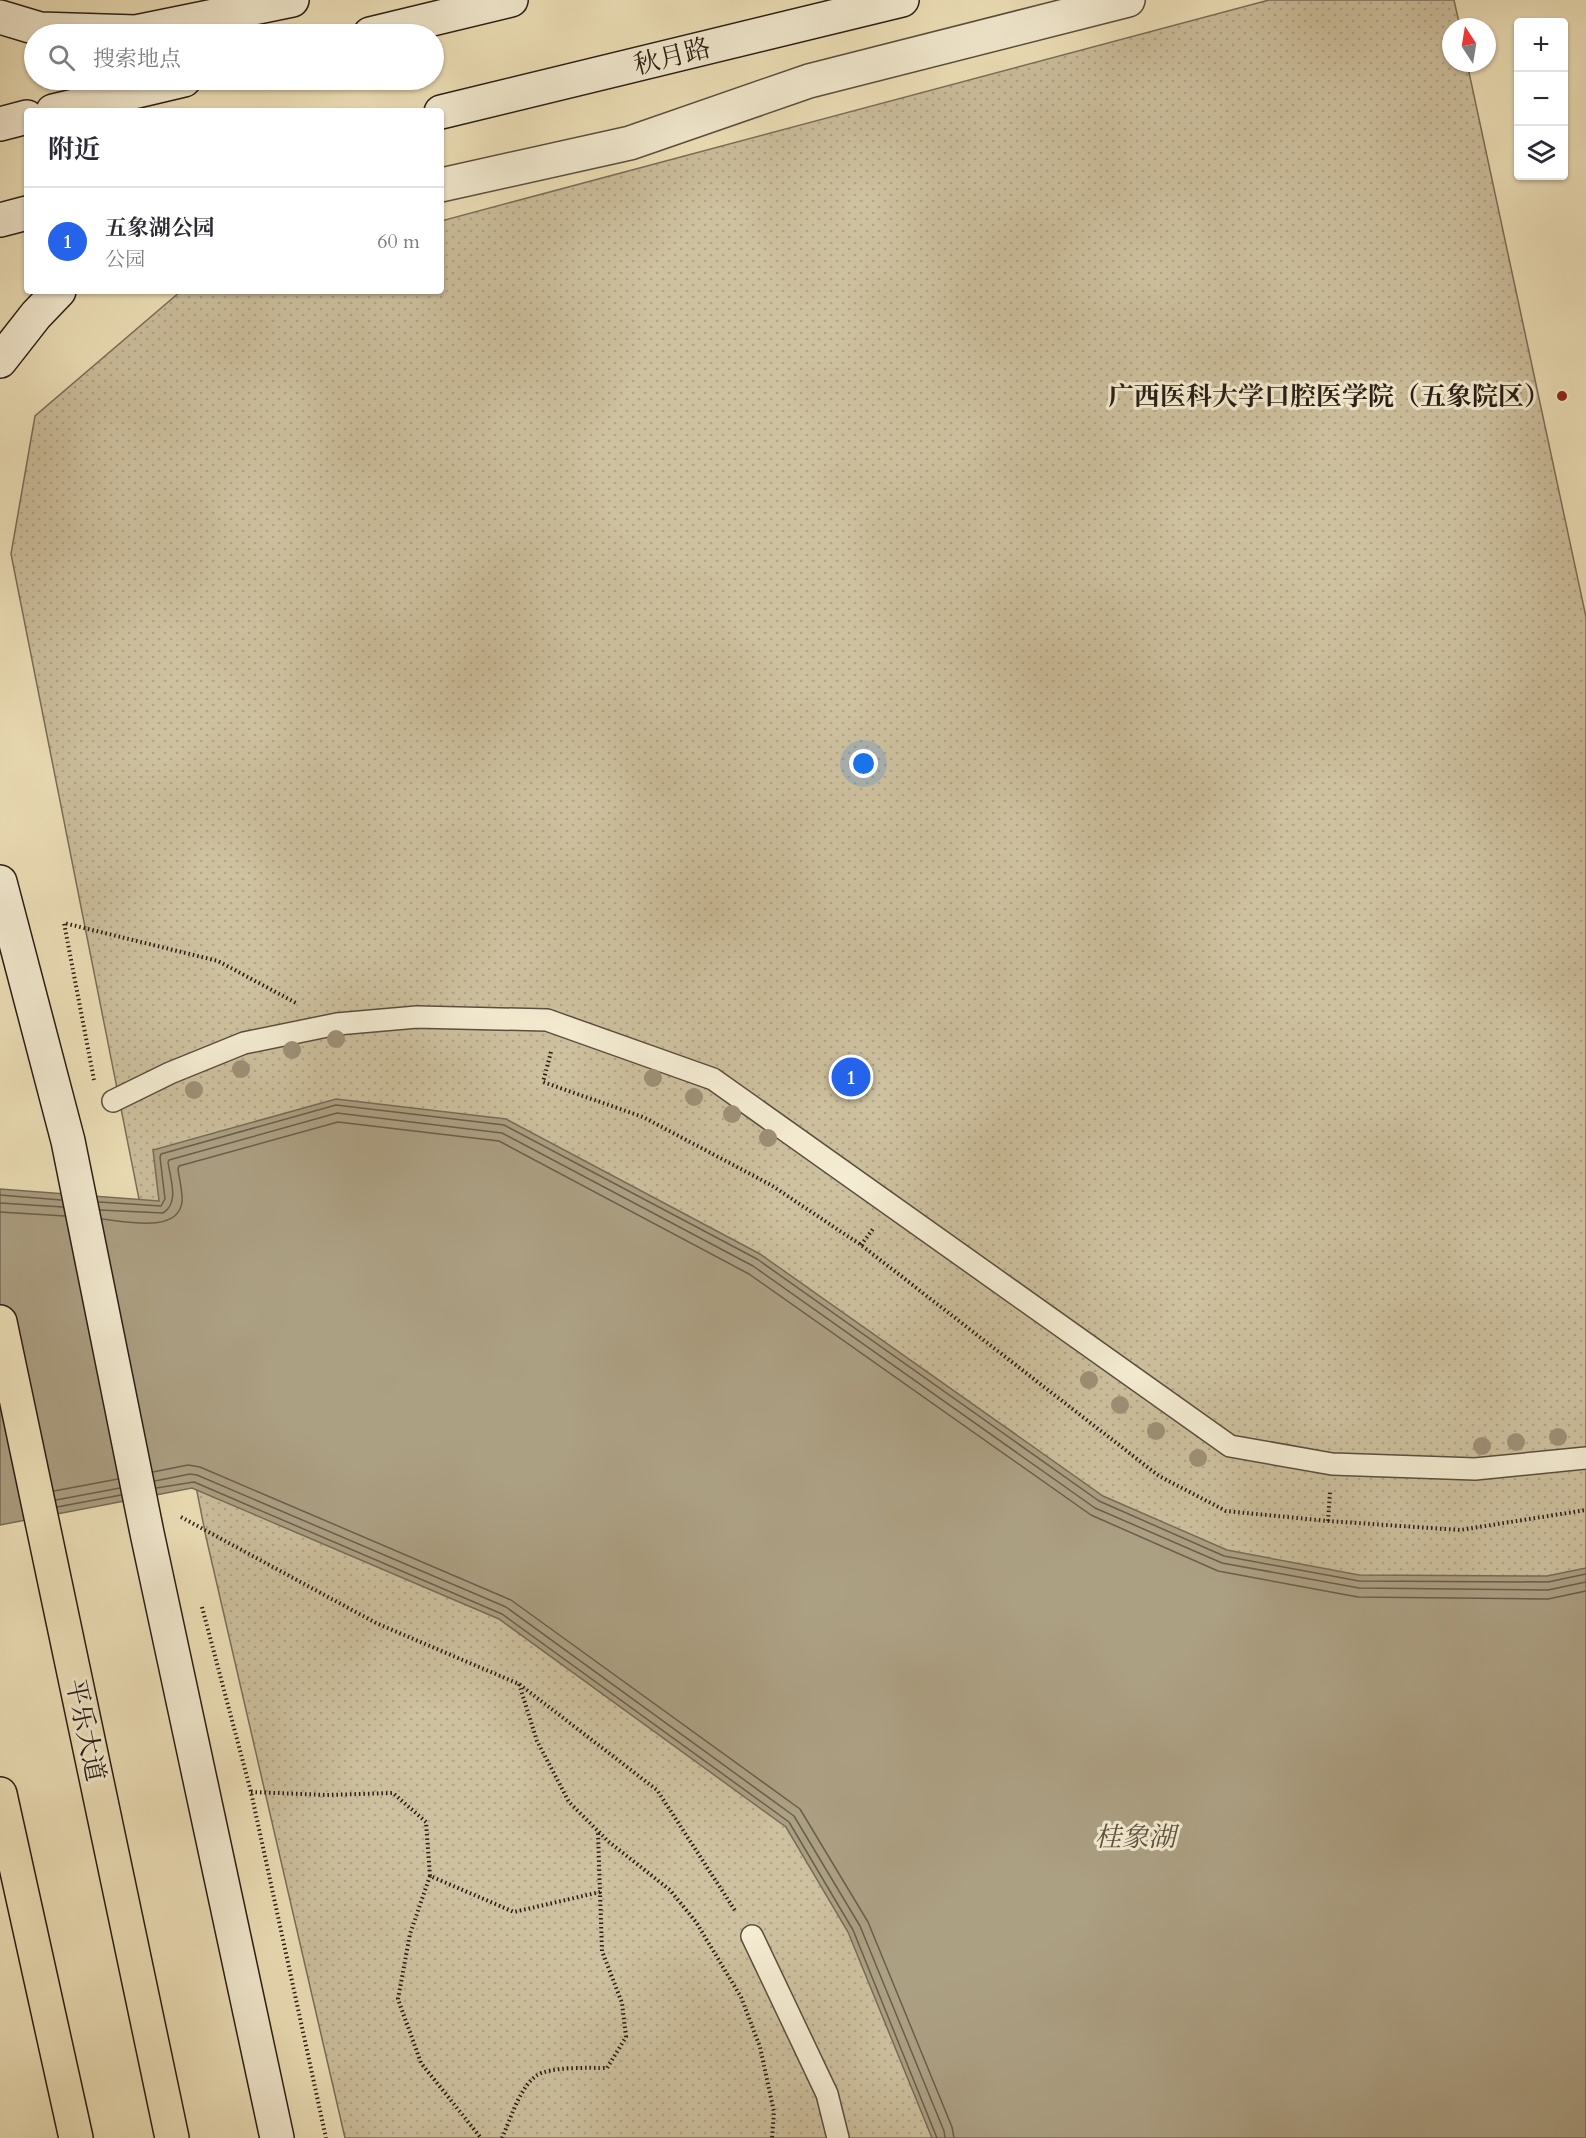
<!DOCTYPE html>
<html lang="zh">
<meta charset="utf-8">
<style>
body{margin:0;font-family:Cardo,"Noto Serif SC",serif;background:#f2f2f3;color:#2b2b33}
.controls{position:absolute;right:18px;top:18px;display:grid;overflow:hidden;border-radius:6px;box-shadow:0 2px 4px #0004}
.controls button{width:54px;height:54px;display:grid;place-items:center;padding:0;border:0;border-bottom:2px solid #e1e1e2;background:#fff;color:#2b2b33;font:30px sans-serif}
.compass{position:absolute;left:1442px;top:18px;width:54px;height:54px;border-radius:50%;background:#fff;box-shadow:0 2px 4px #0004;rotate:348deg}
.you{position:absolute;left:864px;top:764px;width:21px;height:21px;margin:-15px;border:4px solid #fff;border-radius:50%;background:#1a73e8;box-shadow:0 0 0 9px #1a73e833}
.badge{display:grid;place-items:center;width:39px;height:39px;border-radius:50%;background:#2563eb;color:#fff;font-size:20px;font-weight:700}
.pin{position:absolute;translate:-50% -50%;border:3px solid #fff;box-shadow:0 2px 6px #0006}
.list{margin:0;padding:0;list-style:none}
h2{display:flex;justify-content:space-between;align-items:center;height:78px;margin:0;padding:0 24px;font-size:26px}
h2 small{font-size:20px;font-weight:400;color:#7c7c81}
.list li{display:grid;grid-template-columns:39px 1fr auto;gap:18px;align-items:center;box-sizing:border-box;height:108px;padding:0 24px;border-top:2px solid #e1e1e2}
.list b{display:block;font-size:22px;white-space:nowrap}
.list p{margin:0;font-size:20px;white-space:nowrap;color:#7c7c81}
.list em{font-size:20px;font-style:normal;color:#7c7c81}
.icon{flex:none;width:33px;height:33px;fill:none;stroke:currentColor;stroke-width:2;stroke-linecap:round;stroke-linejoin:round}
.map{position:relative;flex:none;width:1586px;height:2138px;overflow:hidden}
.search{position:absolute;background:#fff;box-shadow:0 2px 4px #0004;left:24px;top:24px;width:420px;height:66px;display:flex;align-items:center;gap:15px;box-sizing:border-box;padding:0 21px;border-radius:33px;color:#7c7c81;font-size:22px}
.panel{position:absolute;background:#fff;box-shadow:0 2px 4px #0004;left:24px;top:108px;width:420px;height:186px;border-radius:6px}
.map>svg:first-child{display:block}
</style>
<div class="map">
<svg width="1586" height="2138" viewBox="0 0 1586 2138">
<defs>
<pattern id="park-dots" width="8" height="8" patternUnits="userSpaceOnUse" patternTransform="scale(1.5)"><rect width="8" height="8" fill="#cec19f"/><path d="M2 2h.1M6 6h.1" fill="none" stroke="#b1a588" stroke-width="1.8" stroke-linecap="round"/></pattern>
</defs>
<rect width="100%" height="100%" fill="#f0e3bb"/>
<filter id="stains"><feTurbulence type="fractalNoise" baseFrequency=".00333" numOctaves="4"/><feColorMatrix values="0 0 0 0 .2 0 0 0 0 .09 0 0 0 0 .02 0 0 0 .5 -.17"/></filter>
<radialGradient id="worn" r=".72"><stop offset=".6" stop-color="#630" stop-opacity="0"/><stop offset="1" stop-color="#630" stop-opacity=".3"/></radialGradient>
<!-- park -->
<path fill="url(#park-dots)" stroke="#7b6f5a" stroke-width="1.5" d="M1269 0H1454L1460 27H1451V63H1467L1586 617V2138H345L206 1537 11 554 35 416 181 291H441V221Z"/>
<!-- water -->
<path fill="#aca083" stroke="#776c57" stroke-width="1.5" d="M336 1099 506 1119 760 1254 1103 1496 1227 1550 1359 1575 1547 1576 1586 1568V2138H932L848 1932 786 1827 499 1619 192 1488 0 1525V1189L159 1201 153 1150Z"/>
<g fill="none" stroke-linecap="round" stroke-linejoin="round">
<!-- shore -->
<g stroke="#6a5e4c" stroke-width="1.5">
<path d="M0 1195 61 1200"/>
<path d="M99 1202 161 1206 165 1199 160 1157 161 1154 336 1105 504 1125 757 1259 1099 1501 1224 1556 1359 1581 1548 1582 1586 1574"/>
<path d="M0 1203 63 1207"/>
<path d="M100 1210 163 1213C180 1203 170 1178 168 1162L169 1160 337 1113 502 1133 753 1266 1095 1508 1222 1563 1359 1588 1548 1590 1586 1582"/>
<path d="M0 1212 65 1216"/>
<path d="M102 1219C124 1221 178 1234 182 1202 183 1192 179 1179 178 1169L179 1166 338 1122 499 1141 749 1274 1091 1515 1218 1571 1358 1597 1548 1599 1586 1591"/>
<path d="M153 1472 188 1465 200 1467 511 1600 800 1809 868 1922 952 2127 954 2138"/>
<path d="M155 1481 190 1474 197 1475 506 1607 794 1816 860 1926 944 2131 945 2138"/>
<path d="M156 1488 194 1482 502 1614 789 1822 853 1930 937 2138"/>
<path d="M54 1491 118 1479"/>
<path d="M56 1500 120 1488"/>
<path d="M57 1507 121 1495"/>
</g>
<!-- service casing -->
<g stroke="#5a4e3f" stroke-width="24">
<g id="service">
<path d="M113 1101 170 1073 244 1043 337 1024 417 1017 547 1020 713 1079 1230 1446 1332 1464 1475 1469 1586 1458"/>
<path d="M752 1936 827 2094 838 2138"/>
</g>
</g>
<!-- minor casing -->
<g stroke="#5a4e3f" stroke-width="36">
<path id="minor" d="M441 185 630 143 809 81 1128 0"/>
</g>
<!-- secondary casing -->
<g stroke="#281d16" stroke-width="36">
<g id="secondary">
<path d="M0 17 40 29 136 32 292 0"/>
<path d="M370 34 511 0"/>
<path d="M53 111 184 80"/>
<path d="M441 112 902 0"/>
<path d="M0 124 27 117"/>
<path d="M0 220 27 213"/>
<path d="M0 361 36 315 59 291"/>
<path d="M0 882 68 1141 147 1533 277 2138"/>
</g>
</g>
<!-- trunk casing -->
<g stroke="#281d16" stroke-width="36">
<g id="trunk">
<path d="M0 1322 172 2138"/>
<path d="M0 1794 76 2138"/>
</g>
</g>
<!-- path -->
<g stroke="#281d16" stroke-width="4" stroke-dasharray="1.5 3" stroke-linecap="butt">
<path d="M551 1052 543 1082 643 1117 771 1185 861 1245 1159 1476 1226 1511 1328 1521 1460 1530 1586 1510"/>
<path d="M94 1080 64 923 218 961 296 1003"/>
<path d="M861 1245 873 1229"/>
<path d="M181 1517 376 1623 519 1684 657 1790 736 1912"/>
<path d="M1328 1521 1330 1492"/>
<path d="M202 1607 251 1792 326 2138"/>
<path d="M519 1684 537 1741 569 1802 609 1842 670 1890 696 1922 741 1997 760 2047 774 2112 772 2138"/>
<path d="M251 1792 327 1795 393 1793 426 1822 430 1876 514 1912 600 1892 598 1833"/>
<path d="M430 1876 410 1934 398 1999 421 2063 481 2138"/>
<path d="M502 2138C511 2118 519 2089 536 2076 549 2066 591 2068 607 2068L626 2037 622 2003 602 1951 600 1892"/>
</g>
<!-- service -->
<use href="#service" stroke="#f5edd3" stroke-width="21"/>
<!-- minor -->
<use href="#minor" stroke="#f5edd3" stroke-width="33"/>
<!-- secondary -->
<use href="#secondary" stroke="#f5edd3" stroke-width="33"/>
<!-- trunk -->
<use href="#trunk" stroke="#f0e3bb" stroke-width="33"/>
</g>
<!-- trees -->
<g fill="#9e9177">
<circle cx="336" cy="1039" r="9"/>
<circle cx="292" cy="1050" r="9"/>
<circle cx="241" cy="1069" r="9"/>
<circle cx="653" cy="1078" r="9"/>
<circle cx="194" cy="1090" r="9"/>
<circle cx="694" cy="1097" r="9"/>
<circle cx="732" cy="1114" r="9"/>
<circle cx="768" cy="1138" r="9"/>
<circle cx="1089" cy="1380" r="9"/>
<circle cx="1120" cy="1405" r="9"/>
<circle cx="1156" cy="1431" r="9"/>
<circle cx="1558" cy="1437" r="9"/>
<circle cx="1516" cy="1442" r="9"/>
<circle cx="1482" cy="1446" r="9"/>
<circle cx="1198" cy="1458" r="9"/>
</g>
<!-- markers -->
<circle fill="#8f2418" stroke="#f5edd3" stroke-width="2" cx="1562" cy="396" r="6"/>
<g text-anchor="middle" stroke-width="6" stroke-linejoin="round" paint-order="stroke">
<!-- street labels -->
<g font-size="26" fill="#281d16" stroke="#f5edd3">
<text transform="translate(672 56) rotate(-14)" y="9">秋月路</text>
<text transform="translate(86 1730) rotate(78)" y="9">平乐大道</text>
</g>
<!-- poi labels -->
<g font-size="26" font-weight="bold" fill="#281d16" stroke="#f5edd3" text-anchor="end">
<text x="1550" y="405">广西医科大学口腔医学院（五象院区）</text>
</g>
<!-- water labels -->
<g font-size="27" font-style="italic" fill="#5d5142" stroke="#f5edd3">
<text x="1135" y="1846">桂象湖</text>
</g>
</g>
<rect width="100%" height="100%" filter="url(#stains)"/>
<rect width="100%" height="100%" fill="url(#worn)"/>
</svg>
<div class="controls">
<button>+</button>
<button>−</button>
<button><svg class="icon" aria-label="layers" viewBox="0 0 24 24"><path d="M12 4l9 5-9 5-9-5zM3 14l9 5 9-5"/></svg></button>
</div>
<svg class="compass" viewBox="-18 -18 36 36"><path d="M0-13l5 13h-10z" fill="#e53935"/><path d="M0 13l5-13h-10z" fill="#7c7c81"/></svg>
<div class="you"></div>
<div class="pin badge" style="left:851px;top:1077px">1</div>
<div class="search"><svg class="icon" aria-label="search" viewBox="0 0 24 24"><circle cx="10" cy="10" r="6"/><path d="M15 15l6 6"/></svg>搜索地点</div>
<section class="panel">
<h2>附近<small></small></h2>
<ul class="list">
<li><span class="badge">1</span><div><b>五象湖公园</b><p>公园</p></div><em>60 m</em></li>
</ul>
</section>
</div>
